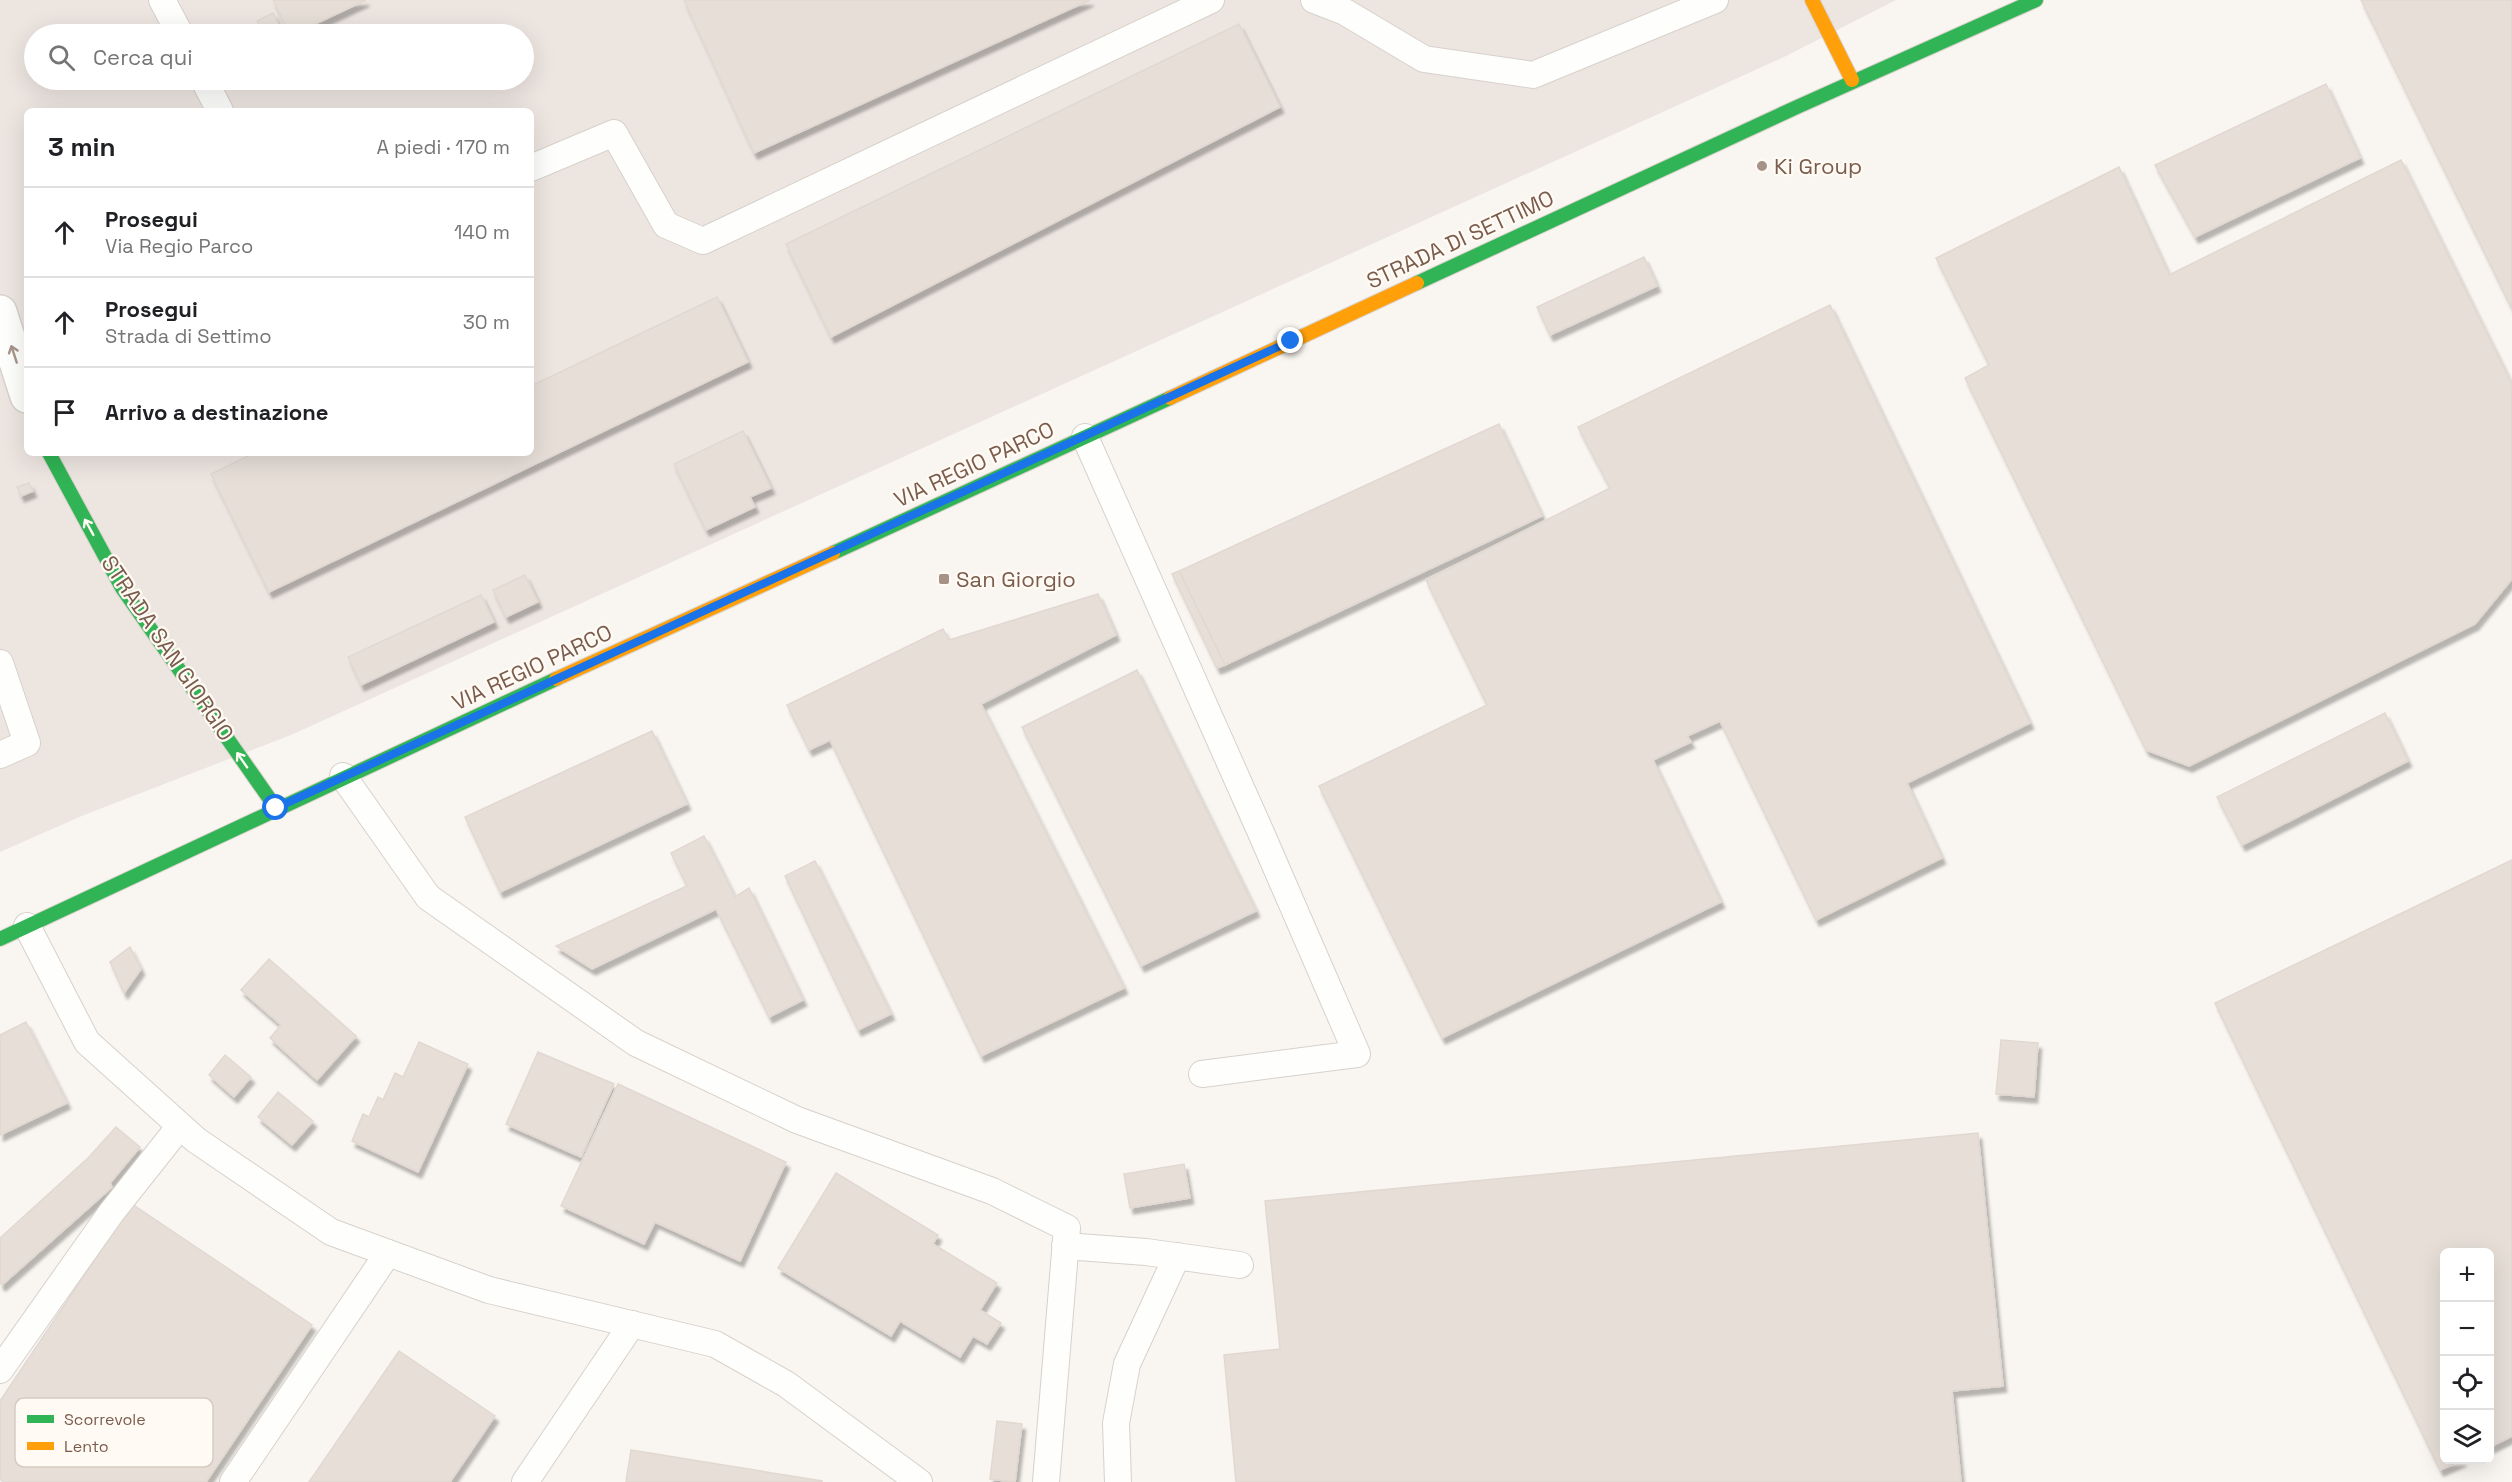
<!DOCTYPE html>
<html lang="it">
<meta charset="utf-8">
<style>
body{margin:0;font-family:"Space Grotesk",sans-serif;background:#f6f6f6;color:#202124}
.controls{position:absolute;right:18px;bottom:18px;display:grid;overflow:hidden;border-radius:9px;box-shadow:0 6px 24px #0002}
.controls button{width:54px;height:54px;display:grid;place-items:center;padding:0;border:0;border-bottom:2px solid #e0e0e0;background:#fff;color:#202124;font:30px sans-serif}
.stop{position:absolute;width:18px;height:18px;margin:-14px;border:4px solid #1a73e8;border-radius:50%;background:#fff}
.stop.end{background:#1a73e8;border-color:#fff;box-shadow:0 2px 6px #0008}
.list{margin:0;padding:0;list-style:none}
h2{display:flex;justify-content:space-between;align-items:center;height:78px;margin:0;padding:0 24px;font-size:26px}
h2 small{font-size:20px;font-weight:400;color:#757577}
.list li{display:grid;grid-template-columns:39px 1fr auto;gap:18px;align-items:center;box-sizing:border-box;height:90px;padding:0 24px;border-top:2px solid #e0e0e0}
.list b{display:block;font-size:22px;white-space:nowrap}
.list p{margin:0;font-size:20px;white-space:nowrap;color:#757577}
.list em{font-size:20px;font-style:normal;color:#757577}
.icon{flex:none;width:33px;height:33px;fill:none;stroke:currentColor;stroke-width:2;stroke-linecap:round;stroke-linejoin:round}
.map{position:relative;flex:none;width:2512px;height:1482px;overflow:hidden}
.search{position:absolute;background:#fff;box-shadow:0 6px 24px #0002;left:24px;top:24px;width:510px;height:66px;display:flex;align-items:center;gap:15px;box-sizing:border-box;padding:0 21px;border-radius:33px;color:#757577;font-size:22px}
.panel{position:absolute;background:#fff;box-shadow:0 6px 24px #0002;left:24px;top:108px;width:510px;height:348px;border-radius:9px}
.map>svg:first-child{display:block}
</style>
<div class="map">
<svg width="2512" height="1482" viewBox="0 0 2512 1482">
<defs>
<filter id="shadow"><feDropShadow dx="3.5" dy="6" stdDeviation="1.5" flood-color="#0004"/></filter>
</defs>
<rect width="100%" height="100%" fill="#f9f5f0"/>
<!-- industrial -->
<path fill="#ede5e0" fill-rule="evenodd" d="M0 0H1896L1786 56 291 735 84 815 0 852ZM34 34H524V80H34ZM27 111H531V453H27Z"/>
<!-- building -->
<g fill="#e6ded7" stroke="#e2d8d2" stroke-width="1.5" filter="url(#shadow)">
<path d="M273 0H366L294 34H290Z"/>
<path d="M684 0H1090L754 153Z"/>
<path d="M2361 0H2512V309Z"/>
<path d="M273 13 283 34H264L257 21Z"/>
<path d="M1239 24 1280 107 831 337 786 244Z"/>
<path d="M2326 84 2360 158 2195 237 2155 165Z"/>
<path d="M2401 160 2512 385V579L2475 624 2189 766 2146 750 1965 378 1989 365 1936 258 2119 167 2169 275Z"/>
<path d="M1644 257 1657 286 1550 335 1537 307Z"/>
<path d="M717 297 748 362 269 592 211 474 254 453H531V386Z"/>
<path d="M1830 305 2030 723 1907 783 1942 858 1816 920 1720 721 1687 736 1691 742 1653 760 1721 902 1442 1038 1319 786 1487 705 1426 580 1610 488 1578 427Z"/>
<path d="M1499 424 1542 516 1225 665 1179 571Z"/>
<path d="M743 431 771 488 750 497 755 507 706 530 674 464Z"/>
<path d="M29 483 33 491 21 496 17 487Z"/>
<path d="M1179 571 1225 665 1217 668 1195 622 1172 574Z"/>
<path d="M525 575 538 602 506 617 493 590Z"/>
<path d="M1098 594 1116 635 981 704 1124 988 981 1056 830 740 809 750 787 705 943 629 949 640Z"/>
<path d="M481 595 494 622 361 685 348 657Z"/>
<path d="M1137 670 1256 911 1141 966 1022 727Z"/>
<path d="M2385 713 2408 761 2242 845 2217 797Z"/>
<path d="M652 731 687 804 500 892 465 817Z"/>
<path d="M704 836 735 897 749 888 803 1000 769 1017 716 909 592 969 556 946 687 886 671 853Z"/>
<path d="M2512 860V1436L2490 1447V1252H2444V1460H2463L2440 1470 2215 1003Z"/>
<path d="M815 861 891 1014 858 1030 785 876Z"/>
<path d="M130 947 141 969 124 993 110 962Z"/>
<path d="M269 959 356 1036 317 1080 270 1038 281 1025 241 990Z"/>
<path d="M26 1022 67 1103 0 1135V1035Z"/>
<path d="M2001 1040 2038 1043 2034 1097 1996 1094Z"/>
<path d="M419 1042 468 1064 418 1172 352 1141 363 1114 369 1117 378 1097 383 1100 395 1073 403 1077Z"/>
<path d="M538 1052 614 1084 581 1157 506 1124Z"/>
<path d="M225 1055 251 1077 234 1097 209 1075Z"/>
<path d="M618 1084 786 1162 740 1261 655 1222 644 1244 561 1206Z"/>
<path d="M278 1092 313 1121 292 1145 258 1117Z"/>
<path d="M116 1127 140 1147 110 1183 112 1187 2 1285 0 1283V1238L88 1158Z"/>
<path d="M1978 1133 2003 1386 1952 1391 1961 1482H1236L1224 1355 1280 1349 1265 1201Z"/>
<path d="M1184 1164 1190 1198 1130 1208 1124 1174Z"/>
<path d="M836 1173 938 1235 933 1244 997 1283 980 1310 1001 1323 987 1344 973 1336 960 1357 900 1321 891 1336 778 1268Z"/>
<path d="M132 1204 312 1325 206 1482H4L0 1479V1401Z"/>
<path d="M399 1351 495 1416 450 1482H309Z"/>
<path d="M997 1421 1022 1424 1015 1482 990 1479Z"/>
<path d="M631 1450 822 1481V1482H626Z"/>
</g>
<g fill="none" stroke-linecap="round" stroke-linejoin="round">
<!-- lane casing -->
<g stroke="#d7d1cb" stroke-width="28">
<g id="lane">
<path d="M162 0 180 34"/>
<path d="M1314 0 1345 12 1424 59 1533 75 1715 0"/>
<path d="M204 80 220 111"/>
<path d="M531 168 614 133 666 225 703 241 1211 0"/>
<path d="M1085 437 1262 835 1357 1054 1202 1074"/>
<path d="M0 663 27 743 0 755"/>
<path d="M343 776 428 897 636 1043 797 1120 992 1191 1067 1228 1046 1482"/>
<path d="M27 926 87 1042 196 1140 331 1232 489 1290 715 1344 786 1384 919 1482"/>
<path d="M1065 1246 1146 1252 1240 1265"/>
<path d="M0 1370 111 1213 180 1126"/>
<path d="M233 1482 388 1253"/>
<path d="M525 1482 632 1324"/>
<path d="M1118 1482 1116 1423 1127 1364 1177 1256"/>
</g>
</g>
<!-- street casing -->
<g stroke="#d7d1cb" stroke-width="36">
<path id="street" d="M0 312 27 396"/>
</g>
<!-- fast casing -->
<g stroke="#d9d2cb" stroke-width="16">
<g id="fast">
<path d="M1417 283 1797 107 2036 0"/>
<path d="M49 453 122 588 276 808"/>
<path d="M833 553 1170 398"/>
<path d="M0 939 556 679"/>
</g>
</g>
<!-- slow casing -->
<g stroke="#d9d2cb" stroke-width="16">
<g id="slow">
<path d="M1812 0 1852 80"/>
<path d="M1170 398 1417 283"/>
<path d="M556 679 833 553"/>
</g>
</g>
<!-- lane -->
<use href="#lane" stroke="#fefefd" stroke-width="26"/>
<!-- street -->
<use href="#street" stroke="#fefefd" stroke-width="33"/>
<!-- fast -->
<use href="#fast" stroke="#30b455" stroke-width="14"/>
<!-- slow -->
<use href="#slow" stroke="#ff9f0a" stroke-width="14"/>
</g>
<!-- one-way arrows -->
<defs><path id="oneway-shaft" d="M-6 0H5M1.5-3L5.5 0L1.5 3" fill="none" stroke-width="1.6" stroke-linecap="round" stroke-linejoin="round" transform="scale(1.5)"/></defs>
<use stroke="#a8958b" href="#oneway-shaft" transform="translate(14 354) rotate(-108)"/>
<g stroke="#fffaf3">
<use href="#oneway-shaft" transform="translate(89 527) rotate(-119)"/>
<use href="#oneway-shaft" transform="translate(242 760) rotate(-125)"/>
</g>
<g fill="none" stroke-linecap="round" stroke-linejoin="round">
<!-- route -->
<path stroke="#1a73e8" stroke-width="8" d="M276 808 1291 341"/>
</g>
<!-- markers -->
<g fill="#a69286" stroke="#fffaf3" stroke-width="2">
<circle cx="1762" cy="166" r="6"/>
<rect x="938" y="573" width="12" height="12" rx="3"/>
</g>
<g text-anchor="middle" stroke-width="4.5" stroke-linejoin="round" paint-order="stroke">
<!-- poi labels -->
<g font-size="22" fill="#7a5c4d" stroke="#fffaf3" text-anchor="start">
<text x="1774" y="174">Ki Group</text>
<text x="956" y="587">San Giorgio</text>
</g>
<!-- street labels -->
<g font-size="22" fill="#7a5c4d" stroke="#fffaf3">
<text transform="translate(1460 239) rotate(-25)" y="8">STRADA DI SETTIMO</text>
<text transform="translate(974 464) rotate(-25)" y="8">VIA REGIO PARCO</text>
<text transform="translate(168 648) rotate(56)" y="8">STRADA SAN GIORGIO</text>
<text transform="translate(532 667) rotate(-25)" y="8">VIA REGIO PARCO</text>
</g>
</g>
<!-- legend -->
<rect x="15" y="1398" width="198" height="69" rx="9" fill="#fffaf3" stroke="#d7cbc1" stroke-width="1.5"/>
<rect x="27" y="1415" width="27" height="8" fill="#30b455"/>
<rect x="27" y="1442" width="27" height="8" fill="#ff9f0a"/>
<g font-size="16" fill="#7a5c4d">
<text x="64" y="1425">Scorrevole</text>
<text x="64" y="1452">Lento</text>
</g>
</svg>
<div class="controls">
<button>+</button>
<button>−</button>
<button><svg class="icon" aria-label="locate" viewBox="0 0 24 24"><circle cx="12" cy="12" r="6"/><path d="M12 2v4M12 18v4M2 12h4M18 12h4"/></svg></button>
<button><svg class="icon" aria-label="layers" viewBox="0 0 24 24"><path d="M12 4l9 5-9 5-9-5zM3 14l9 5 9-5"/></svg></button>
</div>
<div class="stop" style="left:276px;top:808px"></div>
<div class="stop end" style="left:1291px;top:341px"></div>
<div class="search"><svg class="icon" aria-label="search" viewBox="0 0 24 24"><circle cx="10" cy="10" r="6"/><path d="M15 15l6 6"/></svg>Cerca qui</div>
<section class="panel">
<h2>3 min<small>A piedi · 170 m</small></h2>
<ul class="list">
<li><svg class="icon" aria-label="ahead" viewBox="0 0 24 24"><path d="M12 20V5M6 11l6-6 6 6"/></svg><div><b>Prosegui</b><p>Via Regio Parco</p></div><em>140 m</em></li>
<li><svg class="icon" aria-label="ahead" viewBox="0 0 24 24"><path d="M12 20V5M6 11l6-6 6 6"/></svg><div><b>Prosegui</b><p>Strada di Settimo</p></div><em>30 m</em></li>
<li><svg class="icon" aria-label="arrive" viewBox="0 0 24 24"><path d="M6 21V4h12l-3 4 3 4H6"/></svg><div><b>Arrivo a destinazione</b></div></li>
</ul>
</section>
</div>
